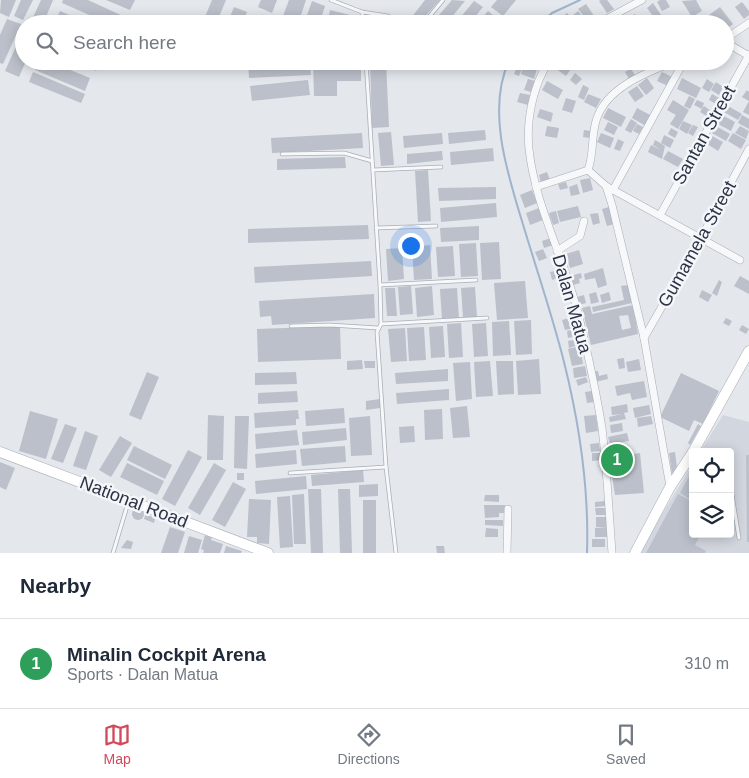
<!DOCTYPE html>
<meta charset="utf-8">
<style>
body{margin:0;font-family:Arial,sans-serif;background:#f2f2f3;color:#1f2937}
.controls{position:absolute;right:15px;bottom:15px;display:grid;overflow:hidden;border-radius:5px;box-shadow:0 2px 12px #0003}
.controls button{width:45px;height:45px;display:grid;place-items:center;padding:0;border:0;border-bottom:1px solid #e0e1e3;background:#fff;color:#1f2937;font:25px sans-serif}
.you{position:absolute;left:410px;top:245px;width:18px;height:18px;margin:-12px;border:4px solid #fff;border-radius:50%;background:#1a73e8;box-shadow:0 0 0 8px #1a73e833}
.badge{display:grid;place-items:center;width:32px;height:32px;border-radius:50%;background:#d1495b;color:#fff;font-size:16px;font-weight:700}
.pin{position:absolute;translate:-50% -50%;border:2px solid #fff;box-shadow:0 1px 5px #0006}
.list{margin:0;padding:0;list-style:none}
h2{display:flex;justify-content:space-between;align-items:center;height:65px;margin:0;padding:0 20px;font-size:21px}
h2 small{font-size:16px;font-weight:400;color:#747a83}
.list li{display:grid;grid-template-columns:32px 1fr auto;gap:15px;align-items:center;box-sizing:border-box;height:90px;padding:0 20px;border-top:1px solid #e0e1e3}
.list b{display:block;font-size:19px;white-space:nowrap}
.list p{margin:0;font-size:16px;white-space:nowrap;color:#747a83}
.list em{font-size:16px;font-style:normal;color:#747a83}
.icon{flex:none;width:28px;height:28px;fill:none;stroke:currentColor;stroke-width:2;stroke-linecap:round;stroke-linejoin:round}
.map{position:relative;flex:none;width:749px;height:553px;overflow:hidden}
.search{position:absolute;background:#fff;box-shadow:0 2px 12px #0003;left:15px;right:15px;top:15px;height:55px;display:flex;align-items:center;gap:12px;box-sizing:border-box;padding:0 18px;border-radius:28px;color:#747a83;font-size:19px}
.sheet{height:155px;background:#fff}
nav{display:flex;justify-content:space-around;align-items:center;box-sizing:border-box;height:70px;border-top:1px solid #e0e1e3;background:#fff;font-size:14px;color:#747a83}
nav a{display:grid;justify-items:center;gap:2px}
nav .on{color:#d1495b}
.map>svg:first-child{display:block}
</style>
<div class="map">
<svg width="749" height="553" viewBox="0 0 749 553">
<rect width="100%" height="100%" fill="#e4e7ec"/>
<!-- built -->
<path fill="#d2d6de" d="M723 415 749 422V553H638L693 464V534H730V452H700Z"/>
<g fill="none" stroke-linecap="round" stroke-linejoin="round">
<!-- stream -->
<g stroke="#9fb4cc" stroke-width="2">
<path d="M539 24 552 13 580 0"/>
<path d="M509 61C485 112 510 181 525 231 538 274 553 318 564 362 579 422 589 491 587 553"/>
</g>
</g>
<!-- building -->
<g fill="#bbc0ca" fill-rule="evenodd">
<path d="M1 0H16L9 17 0 13Z"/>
<path d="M21 0H33L23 20 14 16Z"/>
<path d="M41 0H53L43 24H30Z"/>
<path d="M63 0H88L125 17 122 24H110L62 3Z"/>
<path d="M106 0H135L130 10Z"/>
<path d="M212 0H226L216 24H202Z"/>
<path d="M261 0H277L272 13 258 7Z"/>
<path d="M289 0H306L298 24H280Z"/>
<path d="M425 0H440L418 24 411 18Z"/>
<path d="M452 0 465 1 446 24H435L433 22Z"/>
<path d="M497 0H516L503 16 491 7Z"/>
<path d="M601 0H607L614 9 607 13 599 1Z"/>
<path d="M660 0H666L670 7 662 11 657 2Z"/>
<path d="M696 0 702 11 692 17 682 1Z"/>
<path d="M312 1 325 6 319 24H304Z"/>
<path d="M474 1 483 7 469 24H455Z"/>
<path d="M742 2 749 11V15L744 19 735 7Z"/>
<path d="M653 3 661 15 655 19 647 8Z"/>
<path d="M586 4 596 19 590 24 578 9Z"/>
<path d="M234 7 247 12 242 24H227Z"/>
<path d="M720 7 733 24 725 30V24H715L709 15Z"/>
<path d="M330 10 350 15 348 24H327Z"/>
<path d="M60 11 90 24H54Z"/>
<path d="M488 11 499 20 496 24H477Z"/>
<path d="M578 11 588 24H577L572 16Z"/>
<path d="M567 13 577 24H557V21Z"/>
<path d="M635 14 640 24 647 19 650 24H616Z"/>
<path d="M253 18 267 24H251Z"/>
<path d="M7 19 21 24 3 64 0 63V35Z"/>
<path d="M21 35 24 36V61H26L19 77 5 71Z"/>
<path d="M38 61H48L90 78 85 91 35 70Z"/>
<path d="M74 61H100L96 71Z"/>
<path d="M248 61H310L311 75 249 78Z"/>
<path d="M313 61H361V81H337V96H314Z"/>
<path d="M370 61H386L389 127 372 128Z"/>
<path d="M525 61H529L527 66 537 69 534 79 521 74Z"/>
<path d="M556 61H561L571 69 566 76 552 66Z"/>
<path d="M563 61H576L571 67Z"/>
<path d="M645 61H658V63L650 68Z"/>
<path d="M518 64 523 66 519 76 514 74Z"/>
<path d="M631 69 635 75 629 79 625 72Z"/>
<path d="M33 72 85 94 81 103 29 82Z"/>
<path d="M662 72 674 78 670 87 657 81Z"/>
<path d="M575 73 582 79 576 85 570 80Z"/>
<path d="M647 78 654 88 646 95 638 85Z"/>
<path d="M682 78 701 88 696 98 677 89Z"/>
<path d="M528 79 535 81 531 92 524 90Z"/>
<path d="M707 79 714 84 709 92 702 88Z"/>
<path d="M308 80 310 95 252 101 250 86Z"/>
<path d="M547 81 563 90 558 99 542 90Z"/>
<path d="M716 82 723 87 719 95 711 90Z"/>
<path d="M583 85 589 88 584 100 578 97Z"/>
<path d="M637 86 644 96 635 102 628 92Z"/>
<path d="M747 90 749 92V115L743 112 749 101 742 97Z"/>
<path d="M520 93 530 95 528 105 517 102Z"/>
<path d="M588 94 601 99 596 108 584 102Z"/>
<path d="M712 94 719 98 716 104 709 100Z"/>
<path d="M689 96 695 99 690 109 684 106Z"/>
<path d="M566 98 576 101 572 113 562 110Z"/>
<path d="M673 100 689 110 678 129 670 124 676 115 667 110Z"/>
<path d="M697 100 704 103 702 109 694 105Z"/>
<path d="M704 106 711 111 708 117 700 112Z"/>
<path d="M728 106 742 114 738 120 724 112Z"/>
<path d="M608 108 626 117 621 127 603 118Z"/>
<path d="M637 108 652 116 646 126 632 118Z"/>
<path d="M540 109 553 113 551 122 537 117Z"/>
<path d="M722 115 735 122 731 131 718 124Z"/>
<path d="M742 115 749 119V129L738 123Z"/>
<path d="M631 119 637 123 631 133 625 130Z"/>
<path d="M683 121 692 125 687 134 679 129Z"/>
<path d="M608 122 618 127 614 135 604 130Z"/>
<path d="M637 124 643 127 639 134 633 131Z"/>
<path d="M693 125 698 127 693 136 688 133Z"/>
<path d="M547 126 559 128 557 138 545 136Z"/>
<path d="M716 126 730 134 726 141 712 133Z"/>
<path d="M740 126 749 131 746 139 735 133Z"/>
<path d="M671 128 678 132 675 138 668 134Z"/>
<path d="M485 130 486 140 449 144 448 133Z"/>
<path d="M584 130 591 131 589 138 583 137Z"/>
<path d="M391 132 394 165 381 166 378 133Z"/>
<path d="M362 133 363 148 272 153 271 138Z"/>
<path d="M442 133 443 144 404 148 403 136Z"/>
<path d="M601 133 614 138 610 148 597 142Z"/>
<path d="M733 133 746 140 741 149 728 141Z"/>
<path d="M664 135 674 140 670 148 661 143Z"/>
<path d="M712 136 723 142 718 151 707 144Z"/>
<path d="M618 139 624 142 620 151 614 149Z"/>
<path d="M655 140 665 146 662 159 648 152 651 145 661 150 653 145Z"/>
<path d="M493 148 494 161 451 165 450 152Z"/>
<path d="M442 151 443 160 407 164V154Z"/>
<path d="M668 151 683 159 678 167 663 159Z"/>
<path d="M345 157 346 168 277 170V159Z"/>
<path d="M428 170 431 221 418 222 415 171Z"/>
<path d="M547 172 550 180 541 183 539 175Z"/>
<path d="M590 178 593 190 583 193 580 180Z"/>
<path d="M566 182 568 188 560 190 558 184Z"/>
<path d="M577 184 580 194 571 196 569 187Z"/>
<path d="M496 187V199L439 201 438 188Z"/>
<path d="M532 190 537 203 525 208 520 195Z"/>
<path d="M496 203 497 217 441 222 440 208Z"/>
<path d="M578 206 581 217 560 222 557 211Z"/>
<path d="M609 207 614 224 607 226 602 209Z"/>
<path d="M539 208 543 220 530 225 526 213Z"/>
<path d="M556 211 559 223 553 225 549 213Z"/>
<path d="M598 213 600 223 593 225 590 214Z"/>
<path d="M368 225 369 239 248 243V229Z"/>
<path d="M479 226V240L441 242 440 228Z"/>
<path d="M551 238 553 245 544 248 542 241Z"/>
<path d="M499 242 501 279 482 280 480 243Z"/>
<path d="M476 243 478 276 461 277 459 244Z"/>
<path d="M430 245 432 279 414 280 412 247Z"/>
<path d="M453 246 455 276 438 277 436 247Z"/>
<path d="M402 248 404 279 388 281 386 249Z"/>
<path d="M543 249 547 258 539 261 535 252Z"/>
<path d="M579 250 583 264 570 268 566 254Z"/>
<path d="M371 261 372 276 255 283 254 267Z"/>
<path d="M603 268 607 285 598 288 595 278 585 280 584 274Z"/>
<path d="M559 270 561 277 552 280 550 272Z"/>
<path d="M581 273 582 278 579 279 580 283 573 285 570 276Z"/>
<path d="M740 276 749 281V294L734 286Z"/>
<path d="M719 280 722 282 717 296 712 293Z"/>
<path d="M525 281 528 318 497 320 494 283Z"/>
<path d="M628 285 632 303 593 312 592 307 624 300 621 286Z"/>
<path d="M411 286 413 314 400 315 398 287Z"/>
<path d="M432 286 434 315 417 317 415 288Z"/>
<path d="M475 287 477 317 463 318 461 288Z"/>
<path d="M385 288H395L397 316H387Z"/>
<path d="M457 288 459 319 442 320 440 289Z"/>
<path d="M702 290 712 295 708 302 699 297Z"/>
<path d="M596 292 599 302 591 304 589 294Z"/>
<path d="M609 292 611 300 602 303 600 295Z"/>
<path d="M374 294 375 318 272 325 271 316 260 317 259 301Z"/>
<path d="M584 295 586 303 579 305 577 297Z"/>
<path d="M633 305 638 334 591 345 582 308 590 306 592 314ZM628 315 631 328 622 330 619 316Z"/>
<path d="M577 316 579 327 565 330 562 320Z"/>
<path d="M726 318 732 321 729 326 723 323Z"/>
<path d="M531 320 532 354 516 355 514 321Z"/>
<path d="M509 321 511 355 493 356 492 322Z"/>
<path d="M461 323 463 357 449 358 447 324Z"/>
<path d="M486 323 488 356 474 357 472 324Z"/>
<path d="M742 325 749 329 746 334 739 330Z"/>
<path d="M340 326 341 359 258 362 257 329Z"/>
<path d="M443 326 445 357 431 358 429 327Z"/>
<path d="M424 327 426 360 409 361 407 328Z"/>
<path d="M405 328 407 361 391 362 388 329Z"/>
<path d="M576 329 578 336 568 338 567 331Z"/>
<path d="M578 339 579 345 569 348 568 341Z"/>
<path d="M580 346 583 364 572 366 568 349Z"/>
<path d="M624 358 625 368 619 369 617 359Z"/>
<path d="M539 359 541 394 518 395 516 361Z"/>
<path d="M639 359 641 370 628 372 626 362Z"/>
<path d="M362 360 363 369 347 370V361Z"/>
<path d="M364 361H375V368H365Z"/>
<path d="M490 361 493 396 476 397 474 362Z"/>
<path d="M496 361H513L514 394 498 395Z"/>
<path d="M470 362 472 399 456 401 453 363Z"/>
<path d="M585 366 587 376 574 378 573 368Z"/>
<path d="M448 369V381L396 384 395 373Z"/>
<path d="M598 371 599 376 607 374 608 379 595 382 593 372Z"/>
<path d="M147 372 159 377 141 420 129 415Z"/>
<path d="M296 372 297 384 255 385V373Z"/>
<path d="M681 373 719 391 703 424 694 420 689 431 660 417Z"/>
<path d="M586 377 588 382 578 386 576 380Z"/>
<path d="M644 381 647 397 632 400 630 393 617 396 615 386Z"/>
<path d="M449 389V400L397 404 396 393Z"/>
<path d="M297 391 298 402 258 404V393Z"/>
<path d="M592 391 594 402 587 403 585 392Z"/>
<path d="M380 399V408L366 410V401Z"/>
<path d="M627 404 628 412 624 413 626 419 610 422 609 417 622 414 612 415 611 407Z"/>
<path d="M649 405 651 414 635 418 633 408Z"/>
<path d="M467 406 470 437 453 438 450 408Z"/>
<path d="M344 408 345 423 306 426 305 411Z"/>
<path d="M442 409 443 439 425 440 424 410Z"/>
<path d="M298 410 299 419H296V425L255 428 254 413Z"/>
<path d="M30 411 58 419 46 459 19 451Z"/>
<path d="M208 415 224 416 223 460H207Z"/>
<path d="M596 415 598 431 586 433 584 416Z"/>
<path d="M235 416H249L247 469 234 468Z"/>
<path d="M370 416 372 455 351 456 349 418Z"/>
<path d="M651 416 653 424 638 427 637 418Z"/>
<path d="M622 423 623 431 611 433 610 425Z"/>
<path d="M65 424 77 428 63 463 51 459Z"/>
<path d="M698 424 701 426 690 445 688 443Z"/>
<path d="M414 426 415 442 400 443 399 427Z"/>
<path d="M346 428 347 440 303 445 302 432Z"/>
<path d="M297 430 299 445 256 449 255 434Z"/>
<path d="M85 431 98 436 86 470 73 466Z"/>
<path d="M627 433 629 441 610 444 608 437Z"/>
<path d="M120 436 132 443 111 477 99 470Z"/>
<path d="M599 443 600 451 591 452 590 444Z"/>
<path d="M134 446 172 465 165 479 127 460Z"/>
<path d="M345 446 346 462 302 466 300 449Z"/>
<path d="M616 446V455L609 456 608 447Z"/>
<path d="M188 450 202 457 175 506 162 499Z"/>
<path d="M296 450 297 464 256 468 255 454Z"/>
<path d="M675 452 677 467 672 474 669 453Z"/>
<path d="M592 453H600L601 460 592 461Z"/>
<path d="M640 453 644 493 615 495 609 458Z"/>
<path d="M746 455H749V542H747Z"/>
<path d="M0 462 15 468 6 490 0 487Z"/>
<path d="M127 463 164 481 157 495 120 477Z"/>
<path d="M214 463 226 470 200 515 188 508Z"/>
<path d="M693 469V501L680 493Z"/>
<path d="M363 470 364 482 312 486 311 475Z"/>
<rect x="237" y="473" width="7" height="7"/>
<path d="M306 476 307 489 256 494 255 481Z"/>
<path d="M233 482 246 489 225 527 212 520Z"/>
<path d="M378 484V496L359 497V485Z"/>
<path d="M308 489H321L323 553H311Z"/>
<path d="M338 489H350L352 553H340Z"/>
<path d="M304 494 306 544H294L292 495Z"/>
<path d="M678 494 693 502V534H701L695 545 706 551 705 553H646Z"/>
<path d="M485 495H499V502L484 501Z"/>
<path d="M290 496 293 547 280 548 277 497Z"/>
<path d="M249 499 271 500 269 544 257 543V537H247Z"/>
<rect x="363" y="500" width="13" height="53"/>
<path d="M605 501 606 506 595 507V502Z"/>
<path d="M484 505H505L504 513H499V517L485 518Z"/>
<circle cx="138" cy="514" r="6"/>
<path d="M595 508H607V515H596Z"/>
<path d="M146 513 155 519 154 523 144 519Z"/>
<rect x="596" y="517" width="13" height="10"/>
<path d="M485 520H503V526L485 525Z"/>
<path d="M170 527 185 532 178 553H161Z"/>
<path d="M608 527V537H595V528Z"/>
<path d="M486 528 498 529V537H485Z"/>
<path d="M205 535 212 537 211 540 223 544 220 553H203L204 550 201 549Z"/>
<path d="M189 536 202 540 198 553H184Z"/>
<rect x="592" y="539" width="13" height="8"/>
<path d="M127 540 133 542 131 549 121 548Z"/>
<path d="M226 546 242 551 241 553H224Z"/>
<path d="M436 546H444L445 553H437Z"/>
</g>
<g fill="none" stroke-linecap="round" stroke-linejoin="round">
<!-- service casing -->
<g stroke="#a9aeb7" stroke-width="4.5">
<g id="service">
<path d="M331 0 362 12 388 16 407 24"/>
<path d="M362 12 363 24"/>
<path d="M423 24 443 0"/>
<path d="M366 61 380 285 381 324 377 332 386 467 396 553"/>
<path d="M282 154 344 153 372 161"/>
<path d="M373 170 441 167"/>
<path d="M376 228 436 226"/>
<path d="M380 285 476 280"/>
<path d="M381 324 487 318"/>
<path d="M291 326 330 325 378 328"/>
<path d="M290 473 386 467"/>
<path d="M730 482 739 538"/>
<path d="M113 553 128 503"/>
</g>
</g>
<!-- minor casing -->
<g stroke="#a9aeb7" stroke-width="8">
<g id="minor">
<path d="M597 24 642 0"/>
<path d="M725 39 749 23"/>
<path d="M725 42 749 56"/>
<path d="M549 61C533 85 526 121 529 149 535 206 564 257 578 313 587 350 596 390 602 428 607 470 609 511 612 553"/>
<path d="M588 170 606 186 612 205 644 338 670 487"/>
<path d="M606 186 740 260"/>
<path d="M536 187 588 170C594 155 591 137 596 121 605 88 647 72 676 61"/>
<path d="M613 190 684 61"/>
<path d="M660 215 749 55"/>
<path d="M557 251 580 236 584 221"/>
<path d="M644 338 701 238 749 149"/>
<path d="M507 553 508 509"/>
</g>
</g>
<!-- secondary casing -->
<g stroke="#a9aeb7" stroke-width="11">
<g id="secondary">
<path d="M0 452 268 553"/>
<path d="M693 452 749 351"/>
<path d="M635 553 670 487 693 452"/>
</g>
</g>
<!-- service -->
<use href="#service" stroke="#f7f8fa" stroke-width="3"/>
<!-- minor -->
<use href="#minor" stroke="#f7f8fa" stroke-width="7"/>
<!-- secondary -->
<use href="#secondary" stroke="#fff" stroke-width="10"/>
</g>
<g text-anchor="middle" stroke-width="5" stroke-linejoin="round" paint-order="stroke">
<!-- street labels -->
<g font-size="18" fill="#2b3445" stroke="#f4f6f9">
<text transform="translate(704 135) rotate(-61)" y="6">Santan Street</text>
<text transform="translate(697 244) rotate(-61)" y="6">Gumamela Street</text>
<text transform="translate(572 304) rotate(74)" y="6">Dalan Matua</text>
<text transform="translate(134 502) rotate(21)" y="6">National Road</text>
</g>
</g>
</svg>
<div class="controls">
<button><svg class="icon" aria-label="locate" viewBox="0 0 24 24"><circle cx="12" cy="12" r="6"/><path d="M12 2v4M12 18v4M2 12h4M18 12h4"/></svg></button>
<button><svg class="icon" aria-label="layers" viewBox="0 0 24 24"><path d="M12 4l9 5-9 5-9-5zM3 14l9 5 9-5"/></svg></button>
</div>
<div class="you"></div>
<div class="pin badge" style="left:617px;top:460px;background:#2e9e5b">1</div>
<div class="search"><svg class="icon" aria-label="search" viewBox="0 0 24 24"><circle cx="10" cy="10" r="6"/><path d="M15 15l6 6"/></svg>Search here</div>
</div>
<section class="sheet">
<h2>Nearby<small></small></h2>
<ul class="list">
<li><span class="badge" style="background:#2e9e5b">1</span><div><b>Minalin Cockpit Arena</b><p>Sports · Dalan Matua</p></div><em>310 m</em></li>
</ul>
</section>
<nav>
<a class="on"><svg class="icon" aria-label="map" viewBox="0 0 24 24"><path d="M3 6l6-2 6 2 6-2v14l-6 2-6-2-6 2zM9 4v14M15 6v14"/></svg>Map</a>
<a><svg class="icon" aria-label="directions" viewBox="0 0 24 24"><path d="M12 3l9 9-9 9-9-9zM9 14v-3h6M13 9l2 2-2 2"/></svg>Directions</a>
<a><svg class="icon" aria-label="saved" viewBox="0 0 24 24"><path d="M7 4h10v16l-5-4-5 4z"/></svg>Saved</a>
</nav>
